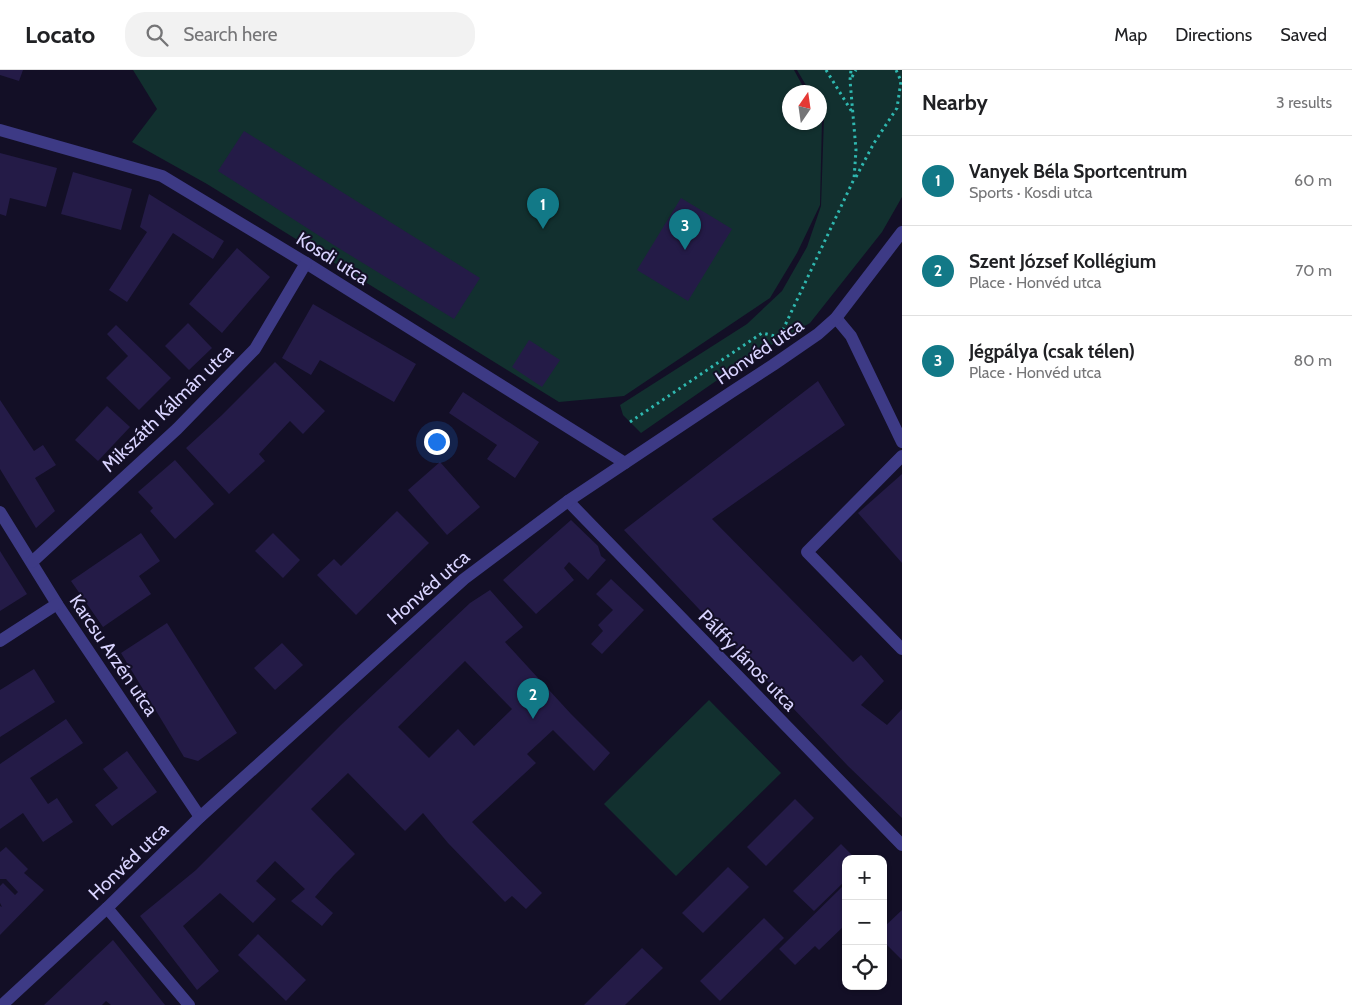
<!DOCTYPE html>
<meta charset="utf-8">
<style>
body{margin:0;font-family:Cabin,sans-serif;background:#f2f2f2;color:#202124}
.controls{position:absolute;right:15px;bottom:15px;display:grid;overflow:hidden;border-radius:10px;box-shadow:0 1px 4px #0004}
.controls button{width:45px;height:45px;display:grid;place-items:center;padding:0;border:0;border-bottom:1px solid #e0e0e0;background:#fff;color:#202124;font:25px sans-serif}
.compass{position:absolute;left:782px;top:15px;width:45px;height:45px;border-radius:50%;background:#fff;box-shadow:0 1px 4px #0004;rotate:13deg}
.you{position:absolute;left:436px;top:371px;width:18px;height:18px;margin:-12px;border:4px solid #fff;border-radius:50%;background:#1a73e8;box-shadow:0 0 0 8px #1a73e833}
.badge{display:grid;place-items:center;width:32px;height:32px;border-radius:50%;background:#127987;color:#fff;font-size:16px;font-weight:700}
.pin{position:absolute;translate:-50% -41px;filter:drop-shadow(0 1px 2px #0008)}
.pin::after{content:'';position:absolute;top:26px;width:18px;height:15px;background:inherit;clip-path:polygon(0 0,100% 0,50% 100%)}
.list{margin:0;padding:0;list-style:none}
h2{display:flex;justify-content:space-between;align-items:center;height:65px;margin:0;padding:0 20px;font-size:21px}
h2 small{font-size:16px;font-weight:400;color:#757577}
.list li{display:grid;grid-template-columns:32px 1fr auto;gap:15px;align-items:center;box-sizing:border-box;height:90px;padding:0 20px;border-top:1px solid #e0e0e0}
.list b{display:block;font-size:19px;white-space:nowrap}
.list p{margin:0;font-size:16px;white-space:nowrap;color:#757577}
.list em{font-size:16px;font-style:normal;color:#757577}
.icon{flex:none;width:28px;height:28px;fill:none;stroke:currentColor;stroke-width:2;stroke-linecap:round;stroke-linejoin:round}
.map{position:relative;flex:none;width:902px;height:935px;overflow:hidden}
header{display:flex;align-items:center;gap:30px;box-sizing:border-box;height:70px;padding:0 25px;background:#fff;border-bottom:1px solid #e0e0e0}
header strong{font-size:24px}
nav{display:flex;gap:28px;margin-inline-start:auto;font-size:18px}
.search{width:350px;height:45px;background:#f2f2f2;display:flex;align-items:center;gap:12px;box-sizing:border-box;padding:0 18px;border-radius:20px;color:#757577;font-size:19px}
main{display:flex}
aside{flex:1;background:#fff}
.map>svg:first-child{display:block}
</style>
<header>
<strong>Locato</strong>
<div class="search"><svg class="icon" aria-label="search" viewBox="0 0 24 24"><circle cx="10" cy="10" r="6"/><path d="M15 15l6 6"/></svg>Search here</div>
<nav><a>Map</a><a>Directions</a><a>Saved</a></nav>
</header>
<main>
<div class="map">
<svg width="902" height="935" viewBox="0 0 902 935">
<rect width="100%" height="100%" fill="#130f26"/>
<!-- green -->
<g fill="#12302f">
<path d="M133 0H794L806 22H789V52H819L820 46 822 50 820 135 797 183 770 228 624 326 559 332 207 114 132 72 157 39Z"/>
<path d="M797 0H902V127L882 162 810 253 752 286 641 363 623 345 620 335 747 254 782 221 807 177 821 136 824 48 820 40 819 22H810Z"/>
<path d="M709 630 781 703 676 806 604 734Z"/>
</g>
<!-- building -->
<g fill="#241b47" fill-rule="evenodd">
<path d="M0 0H23L19 11 0 5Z"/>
<path d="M244 61 480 208 454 249 332 174 218 101Z"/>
<path d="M0 83 57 98 46 137 10 128 6 146 0 144Z"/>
<path d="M73 102 132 119 121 160 61 144Z"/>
<path d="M149 124 224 171 213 189 173 163 127 232 109 220 147 162 140 157Z"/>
<path d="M681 128 732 159 688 231 637 200Z"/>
<path d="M237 178 270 207 222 263 189 234Z"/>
<path d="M313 234 416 294 394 332 320 290 311 305 282 288Z"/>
<path d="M188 253 212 278 189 300 165 276Z"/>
<path d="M116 255 171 308 139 340 106 308 128 286 107 264Z"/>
<path d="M529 270 560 290 542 317 512 297Z"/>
<path d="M275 292 325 341 303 364 290 351 259 384 265 391 229 424 186 378 222 345Z"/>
<path d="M818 311 845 355 712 449 853 592 861 585 884 611 861 635 887 655 902 639V748L848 696 624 460Z"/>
<path d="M463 322 539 372 515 408 487 389 497 375 449 343Z"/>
<path d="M0 330 34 381 43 375 56 395 35 408 55 441 36 458 0 399Z"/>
<path d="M107 336 130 357 98 391 75 370Z"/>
<path d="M175 390 214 434 175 469 150 441 153 438 138 422Z"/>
<path d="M440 392 480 437 447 465 408 420Z"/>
<path d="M902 404V493L858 443Z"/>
<path d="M397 441 429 473 356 545 317 505 334 489 341 496Z"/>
<path d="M571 450 598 476 601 486 606 490 588 510 569 492 564 498 574 510 536 544 503 510Z"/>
<path d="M141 463 160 491 139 506 151 524 103 557 71 511Z"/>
<path d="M273 463 300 490 283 508 255 481Z"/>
<path d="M0 481 27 524 0 541Z"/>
<path d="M611 509 644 540 602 584 591 574 603 561 598 555 613 540 596 524Z"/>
<path d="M490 520 523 557 505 572 571 644 610 683 594 701 553 660 527 684 536 693 472 752 542 823 526 839 512 826 505 832 448 773 423 743 405 761 348 703 311 739 355 784 334 805 315 827 333 843 322 856 291 831 305 819 275 791 256 811 276 829 253 853 220 823 183 856 219 901 197 920 140 846 196 800 341 655 470 533ZM465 591 512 639 474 676 458 659 429 688 398 657Z"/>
<path d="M167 553 237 663 198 691 184 687 121 583Z"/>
<path d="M282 573 303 595 275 620 254 598Z"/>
<path d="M34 599 55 632 0 667V620Z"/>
<path d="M66 649 83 673 30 708 48 734 57 728 73 752 43 772 23 743 0 759V694Z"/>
<path d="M127 681 157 722 112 756 95 735 118 718 103 699Z"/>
<path d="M795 729 814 748 766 796 747 777Z"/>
<path d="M841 774 856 789H846V810L814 841 793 821Z"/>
<path d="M6 777 28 799 24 803 44 820 0 865V836L2 837 0 833V816L3 813 15 825 18 822 6 809H0V782Z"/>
<path d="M728 797 749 817 703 863 682 843Z"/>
<path d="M843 816 846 818V854L819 880 815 876 795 895 779 879Z"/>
<path d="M902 840V890L883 871V858Z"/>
<path d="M764 848 784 868 720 931 700 911Z"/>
<path d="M258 864 306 910 286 931 238 885Z"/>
<path d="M113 870 165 935H111L106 931 102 935H44Z"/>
<path d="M642 878 663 898 625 935H584Z"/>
</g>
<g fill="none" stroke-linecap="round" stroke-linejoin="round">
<!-- path -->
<g stroke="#2fb8b0" stroke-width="3" stroke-dasharray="2.5 4" stroke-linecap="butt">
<path d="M826 0 852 42"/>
<path d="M852 7 856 0"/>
<path d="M856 107 874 73 897 38 901 11 896 0"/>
<path d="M780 266 854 109 856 80 850 10 851 0"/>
<path d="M630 352 762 263 779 267"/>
</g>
<!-- minor -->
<g stroke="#3d3a85" stroke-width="12">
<path d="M0 60 162 106 306 193 625 393"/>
<path d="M836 248 851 266 902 372"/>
<path d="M902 386 807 482 902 579"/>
<path d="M568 431 902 775"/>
<path d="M0 442 57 534 200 747"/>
<path d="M32 492 177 359 255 279 306 193"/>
<path d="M0 571 57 534"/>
<path d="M107 838 189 935"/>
<path d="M2 935 107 838 200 747 464 509 568 431 730 323 773 295 818 264 836 248 902 162"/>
</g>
</g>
<g text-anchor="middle" stroke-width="4" stroke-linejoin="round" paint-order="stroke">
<!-- street labels -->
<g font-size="19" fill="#d9d4ff" stroke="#130f26">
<text transform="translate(333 188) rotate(32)" y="7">Kosdi utca</text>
<text transform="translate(759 281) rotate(-34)" y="7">Honvéd utca</text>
<text transform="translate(167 338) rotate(-44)" y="7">Mikszáth Kálmán utca</text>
<text transform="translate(428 517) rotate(-41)" y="7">Honvéd utca</text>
<text transform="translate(114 585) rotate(56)" y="7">Karcsu Arzén utca</text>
<text transform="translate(748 590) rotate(46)" y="7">Pálffy János utca</text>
<text transform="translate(128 791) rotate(-44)" y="7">Honvéd utca</text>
</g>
</g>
</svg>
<div class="controls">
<button>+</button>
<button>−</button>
<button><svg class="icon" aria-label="locate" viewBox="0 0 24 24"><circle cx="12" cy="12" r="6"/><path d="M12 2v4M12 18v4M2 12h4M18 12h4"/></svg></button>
</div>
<svg class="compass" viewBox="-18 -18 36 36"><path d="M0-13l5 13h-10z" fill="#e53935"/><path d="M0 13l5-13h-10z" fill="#757577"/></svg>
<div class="you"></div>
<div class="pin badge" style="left:543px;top:159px">1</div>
<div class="pin badge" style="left:533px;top:649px">2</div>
<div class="pin badge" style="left:685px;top:180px">3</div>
</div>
<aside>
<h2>Nearby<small>3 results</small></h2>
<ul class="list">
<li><span class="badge">1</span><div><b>Vanyek Béla Sportcentrum</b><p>Sports · Kosdi utca</p></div><em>60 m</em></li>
<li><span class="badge">2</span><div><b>Szent József Kollégium</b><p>Place · Honvéd utca</p></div><em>70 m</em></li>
<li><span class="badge">3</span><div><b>Jégpálya (csak télen)</b><p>Place · Honvéd utca</p></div><em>80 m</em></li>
</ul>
</aside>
</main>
